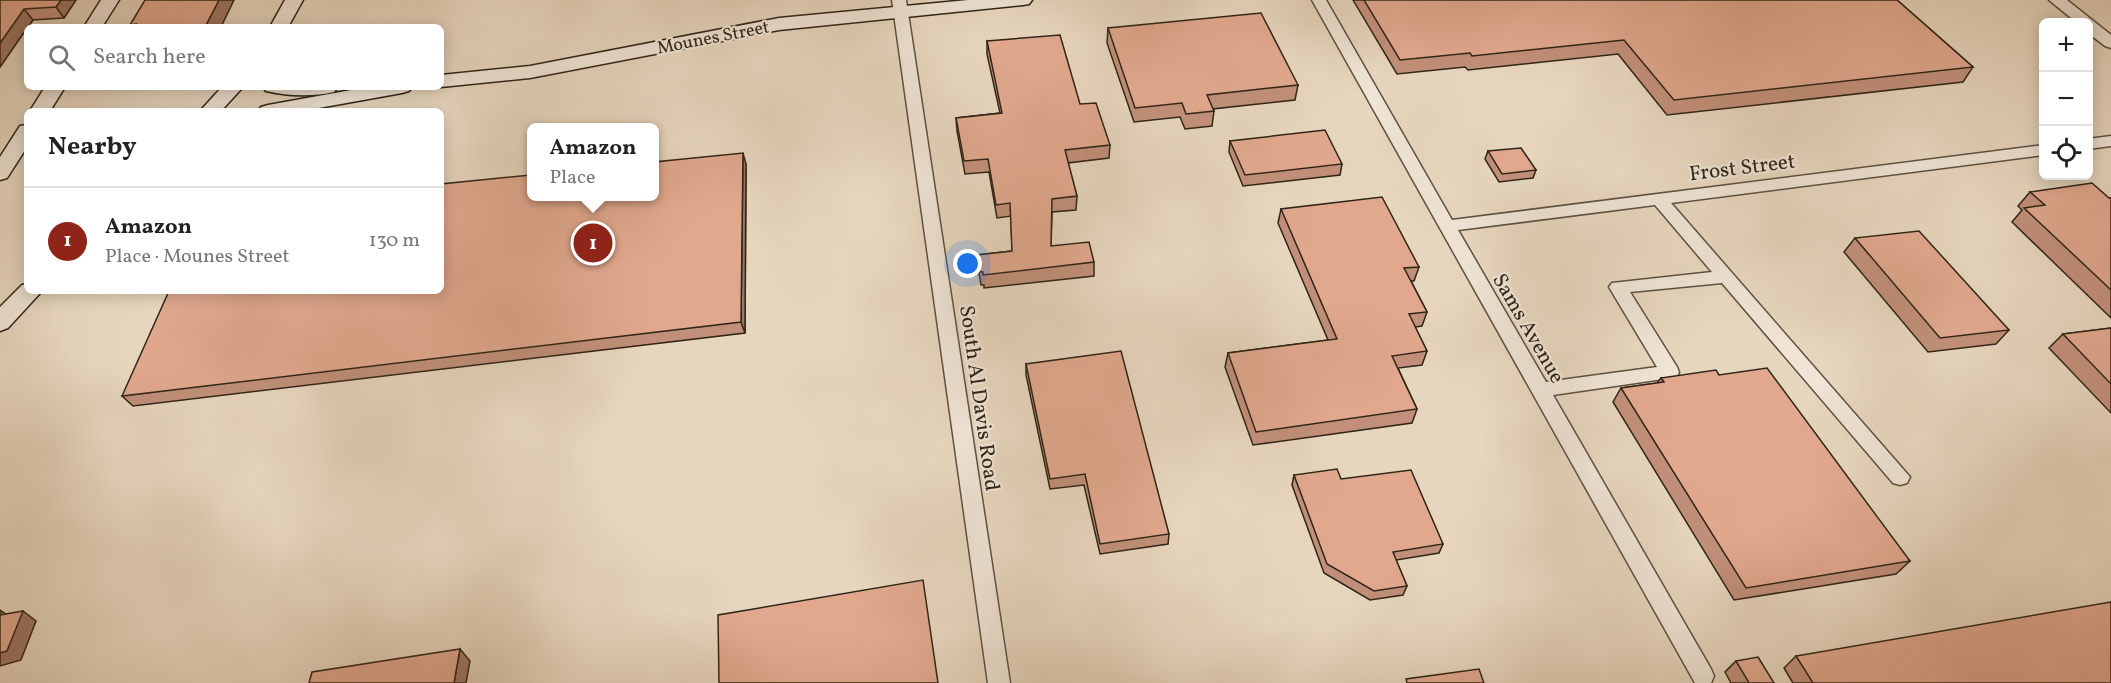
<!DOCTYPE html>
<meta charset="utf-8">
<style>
body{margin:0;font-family:Vollkorn,serif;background:#f2f2f2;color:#222}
.controls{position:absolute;right:18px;top:18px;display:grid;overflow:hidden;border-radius:9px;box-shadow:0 3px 15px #0003}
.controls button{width:54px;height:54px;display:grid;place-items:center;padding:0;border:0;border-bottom:2px solid #e0e0e0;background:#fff;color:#222;font:30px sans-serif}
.you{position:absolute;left:968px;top:264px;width:21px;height:21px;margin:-15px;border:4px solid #fff;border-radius:50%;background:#1a73e8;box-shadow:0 0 0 9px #1a73e833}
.badge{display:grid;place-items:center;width:39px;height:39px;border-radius:50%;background:#8f2418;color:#fff;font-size:20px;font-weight:700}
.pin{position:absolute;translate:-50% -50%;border:3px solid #fff;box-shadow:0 2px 6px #0006}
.popup{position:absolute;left:527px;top:123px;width:132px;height:78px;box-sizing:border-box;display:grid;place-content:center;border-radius:9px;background:#fff;filter:drop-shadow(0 2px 4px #0005);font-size:20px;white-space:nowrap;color:#767676}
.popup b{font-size:22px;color:#222}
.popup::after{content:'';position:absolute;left:50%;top:100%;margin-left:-12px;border:12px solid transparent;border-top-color:#fff}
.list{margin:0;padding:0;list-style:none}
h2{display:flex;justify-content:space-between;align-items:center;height:78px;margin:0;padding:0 24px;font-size:26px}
h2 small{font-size:20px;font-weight:400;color:#767676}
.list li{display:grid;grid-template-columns:39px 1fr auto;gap:18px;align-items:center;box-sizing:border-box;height:108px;padding:0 24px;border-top:2px solid #e0e0e0}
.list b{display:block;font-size:22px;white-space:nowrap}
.list p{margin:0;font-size:20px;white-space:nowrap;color:#767676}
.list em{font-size:20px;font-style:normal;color:#767676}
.icon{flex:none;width:33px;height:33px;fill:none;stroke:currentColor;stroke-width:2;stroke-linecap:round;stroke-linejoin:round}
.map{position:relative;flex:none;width:2111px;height:683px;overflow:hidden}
.search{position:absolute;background:#fff;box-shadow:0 3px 15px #0003;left:24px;top:24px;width:420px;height:66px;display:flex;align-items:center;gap:15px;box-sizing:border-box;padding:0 21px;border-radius:9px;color:#767676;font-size:22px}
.panel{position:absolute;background:#fff;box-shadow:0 3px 15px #0003;left:24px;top:108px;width:420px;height:186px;border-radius:9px}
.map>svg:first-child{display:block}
</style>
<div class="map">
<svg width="2111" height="683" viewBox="0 0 2111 683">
<rect width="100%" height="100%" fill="#e7d6be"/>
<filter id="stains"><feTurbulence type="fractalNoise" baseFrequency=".00333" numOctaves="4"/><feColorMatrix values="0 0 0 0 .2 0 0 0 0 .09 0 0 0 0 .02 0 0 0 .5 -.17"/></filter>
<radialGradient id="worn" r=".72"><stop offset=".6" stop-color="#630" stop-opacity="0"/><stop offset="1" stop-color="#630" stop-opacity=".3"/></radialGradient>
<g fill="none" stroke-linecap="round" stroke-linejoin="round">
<!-- minor casing -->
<g stroke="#5d5142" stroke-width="3">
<g id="minor">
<path d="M892 0H906L1010 683H988Z"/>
<path d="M1312 0H1326L1452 220 2044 145V155L1671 203 1910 477 1907 483 1900 485 1893 483 1722 283 1630 292 1677 367 1679 372 1677 377 1553 395 1711 669 1714 676 1711 683H1695ZM1655 205 1712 272 1612 283 1609 287 1657 367 1546 382 1458 230Z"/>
<path d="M2111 136V146L2088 149V139Z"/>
</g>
</g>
<!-- tertiary casing -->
<g stroke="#5d5142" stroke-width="3">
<path id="tertiary" d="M2049 0H2067L2111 35V48L2105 46 2088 33V22H2076Z"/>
</g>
<!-- secondary casing -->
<g stroke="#2f2518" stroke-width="3">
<g id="secondary">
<path d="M101 0H119L102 27H84Z"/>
<path d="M285 0H303L288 27H270Z"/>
<path d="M968 0H1032L1029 4 1023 5 779 30 530 78 441 87V75L530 66 779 18Z"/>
<path d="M45 87H65L50 111H30Z"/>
<path d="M222 87H243L221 111H200Z"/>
<path d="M263 87H336L337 88 334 92C313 97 287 96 266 91Z"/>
<path d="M368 87H412L409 91 402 93 302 111H258L261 107 268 105Z"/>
<path d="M27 125V147L7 178 0 180V157L20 126Z"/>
<path d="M27 284V291H42L8 328 0 331V307L22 285Z"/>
</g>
</g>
<!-- minor -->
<use href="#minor" fill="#efe4d5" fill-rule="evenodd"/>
<!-- tertiary -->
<use href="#tertiary" fill="#efe4d5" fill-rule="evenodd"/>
<!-- secondary -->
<use href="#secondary" fill="#efe4d5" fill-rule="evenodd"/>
</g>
<!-- wall -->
<g fill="#c2907a" stroke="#2f2518" stroke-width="1.5">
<path d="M0 0H76L64 18 33 20 28 27H27V28L0 67Z"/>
<path d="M1353 0H1897L1973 67 1963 82 1667 115 1618 54 1468 70 1465 67 1397 74Z"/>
<path d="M1108 28 1298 85 1295 100 1213 109 1214 111 1212 126 1185 129 1180 117 1134 122 1107 43Z"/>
<path d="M987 41 1080 104 1110 145 1109 158 1068 163 1077 196 1076 210 1052 212 1051 246 1094 262V276L984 288V285H981L978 268 977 255 1012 251 1011 216 997 218 989 172 965 174 957 131 956 118 1000 113 987 54Z"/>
<path d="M1230 141 1342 164 1340 175 1243 186 1229 152Z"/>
<path d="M1488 151 1536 170 1533 178 1499 182 1485 159Z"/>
<path d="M746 164 745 333 133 406 122 396Z"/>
<path d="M2030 192 2111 198V318L2012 222 2022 210 2018 206Z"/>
<path d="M1281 209 1419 267 1414 281H1411L1427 312 1422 326 1415 327 1427 351 1422 365 1398 368 1417 409 1412 423 1253 445 1225 367 1228 353 1328 340 1278 223Z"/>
<path d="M1855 238 2009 330 1996 344 1928 352 1844 252Z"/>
<path d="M2111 328V413L2049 348 2063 334Z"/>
<path d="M1026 364 1169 534 1168 544 1100 554 1084 485 1050 489 1026 375Z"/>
<path d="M1719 375 1910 561 1896 574 1734 600 1613 402 1621 388 1657 383 1661 378Z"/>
<path d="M1294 475 1341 479 1443 544 1439 553 1396 560 1407 586 1403 595 1370 600 1324 573 1292 485Z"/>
<path d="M1796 656 2111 683H1793L1784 668Z"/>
<path d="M1736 661 1774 683H1731L1725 672Z"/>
</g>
<!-- shaded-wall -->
<g fill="#9e7663" stroke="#2f2518" stroke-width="1.5">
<path d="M61 0H76L64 18 56 7Z"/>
<path d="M219 0H234L221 27H205Z"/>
<path d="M24 9 33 20 28 27H27V28L0 67V43Z"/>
<path d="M743 153 746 164 745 333 741 322Z"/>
<path d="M0 610 13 619 0 618Z"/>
<path d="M23 611 36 621 21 660 0 666V653Z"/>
<path d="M460 649 470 661 466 683H454Z"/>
</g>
<!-- building -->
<g fill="#e1a88e" stroke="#2f2518" stroke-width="1.5">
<path d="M0 0H61L56 7 24 9 0 43Z"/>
<path d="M145 0H219L205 27H134L136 24 130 25Z"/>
<path d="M1364 0H1897L1973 67 1674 100 1624 40 1472 56 1470 53 1400 60Z"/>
<path d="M1261 13 1298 85 1207 95 1214 111 1186 114 1182 103 1135 108 1108 28Z"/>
<path d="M1060 35 1080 104 1096 103 1110 145 1065 150 1077 196 1052 199 1051 246 1089 242 1094 262 983 275V272H980L977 255 1012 251 1010 203 996 205 988 159 964 161 956 118 1002 113 987 41Z"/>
<path d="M1325 130 1342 164 1245 175 1230 141Z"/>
<path d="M1521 148 1536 170 1502 174 1488 151Z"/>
<path d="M743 153 741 322 122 396 169 291H441V184L531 175V196H654V162Z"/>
<path d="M2092 183 2109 198H2111V290L2024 208 2045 205 2030 192Z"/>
<path d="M1382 197 1419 267 1404 268 1427 312 1409 314 1427 351 1392 356 1417 409 1256 432 1228 353 1337 339 1281 209Z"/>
<path d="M1919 231 2009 330 1940 338 1855 238Z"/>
<path d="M2111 328V384L2063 334Z"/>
<path d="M1121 351 1169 534 1100 544 1085 474 1050 479 1026 364Z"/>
<path d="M1767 368 1910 561 1746 588 1621 388 1664 382 1661 378 1716 370 1719 375Z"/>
<path d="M1337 469 1341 479 1411 470 1443 544 1393 552 1407 586 1374 591 1327 564 1294 475Z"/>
<path d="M923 580 938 683H719L718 615Z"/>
<path d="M2111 602V683H1813L1796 656Z"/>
<path d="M23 611 7 651 0 653V615Z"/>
<path d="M460 649 454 683H309L312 672Z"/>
<path d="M1758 657 1774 683H1749L1736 661Z"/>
<path d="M1479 669 1484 683H1407L1406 679Z"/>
</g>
<g text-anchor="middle" stroke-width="4.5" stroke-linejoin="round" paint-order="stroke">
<!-- far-street labels -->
<g font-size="18" fill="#2f2518" stroke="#efe4d5">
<text transform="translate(713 37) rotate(-11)" y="6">Mounes Street</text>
</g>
<!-- street labels -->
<g font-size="21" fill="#2f2518" stroke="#efe4d5">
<text transform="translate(1742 167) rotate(-7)" y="7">Frost Street</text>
<text transform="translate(1529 328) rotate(60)" y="7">Sams Avenue</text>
<text transform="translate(980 398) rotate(82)" y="7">South Al Davis Road</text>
</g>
</g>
<rect width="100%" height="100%" filter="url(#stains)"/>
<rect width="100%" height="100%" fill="url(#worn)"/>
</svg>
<div class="controls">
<button>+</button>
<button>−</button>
<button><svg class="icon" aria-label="locate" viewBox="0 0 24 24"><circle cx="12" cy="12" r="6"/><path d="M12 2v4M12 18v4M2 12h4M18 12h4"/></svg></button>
</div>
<div class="you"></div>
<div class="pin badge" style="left:593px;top:243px">1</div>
<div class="popup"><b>Amazon</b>Place</div>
<div class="search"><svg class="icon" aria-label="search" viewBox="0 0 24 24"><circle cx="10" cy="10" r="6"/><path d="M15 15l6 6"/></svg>Search here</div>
<section class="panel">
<h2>Nearby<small></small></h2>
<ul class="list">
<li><span class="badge">1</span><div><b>Amazon</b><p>Place · Mounes Street</p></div><em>130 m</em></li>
</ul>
</section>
</div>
